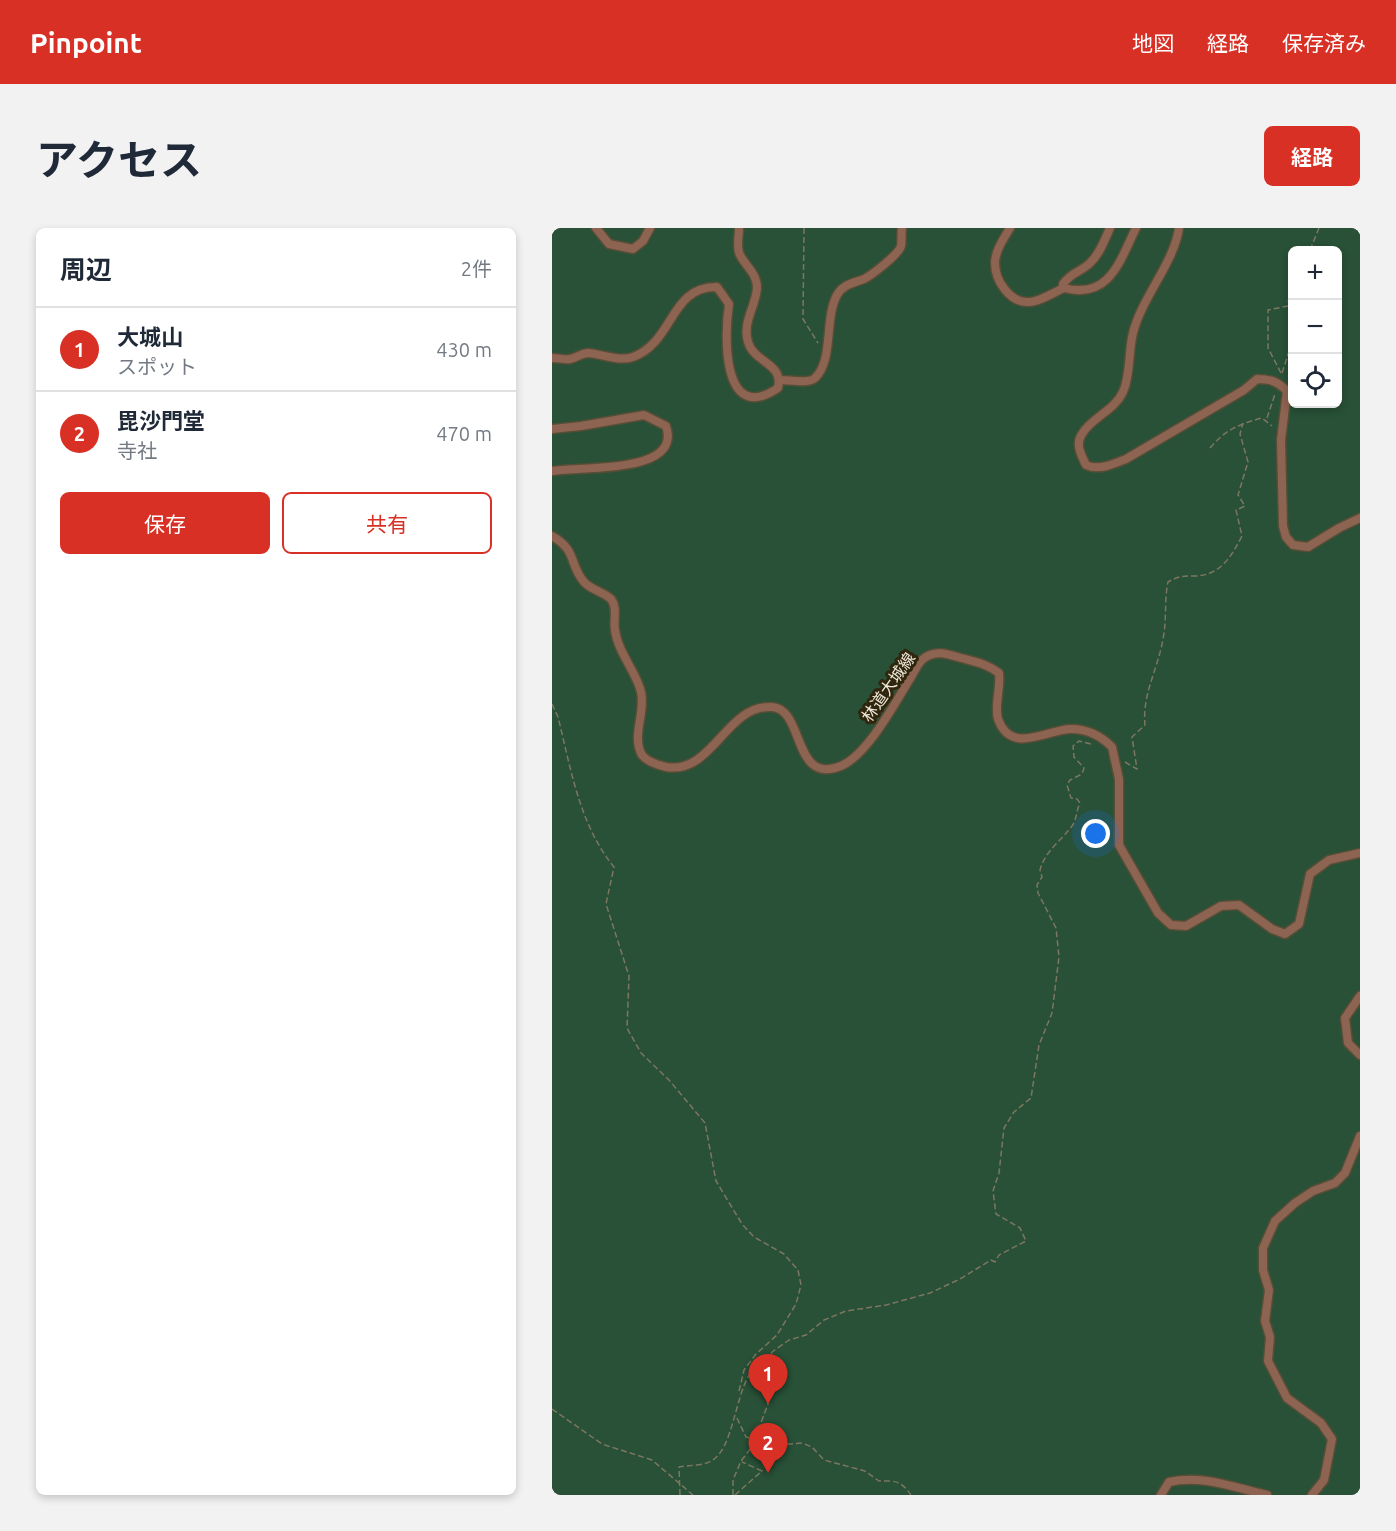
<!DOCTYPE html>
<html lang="ja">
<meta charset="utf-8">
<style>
body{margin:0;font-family:Ubuntu,"Noto Sans JP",sans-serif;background:#f2f2f3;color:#1f2937}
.controls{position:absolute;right:18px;top:18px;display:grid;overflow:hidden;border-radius:9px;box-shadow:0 3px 9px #0003}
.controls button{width:54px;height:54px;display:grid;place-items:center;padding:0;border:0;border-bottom:2px solid #e0e1e3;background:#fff;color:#1f2937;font:30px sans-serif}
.you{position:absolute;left:544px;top:606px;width:21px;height:21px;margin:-15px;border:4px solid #fff;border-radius:50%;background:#1a73e8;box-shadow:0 0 0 9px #1a73e833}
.badge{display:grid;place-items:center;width:39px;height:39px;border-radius:50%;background:#d93025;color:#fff;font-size:20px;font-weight:700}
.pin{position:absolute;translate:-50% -50px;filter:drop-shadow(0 2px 3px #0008)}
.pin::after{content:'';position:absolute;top:32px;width:21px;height:18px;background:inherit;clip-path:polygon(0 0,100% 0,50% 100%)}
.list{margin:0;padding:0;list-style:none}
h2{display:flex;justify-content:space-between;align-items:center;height:78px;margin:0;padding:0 24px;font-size:26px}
h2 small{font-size:20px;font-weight:400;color:#747a83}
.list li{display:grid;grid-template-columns:39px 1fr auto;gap:18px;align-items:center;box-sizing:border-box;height:84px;padding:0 24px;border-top:2px solid #e0e1e3}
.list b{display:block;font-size:22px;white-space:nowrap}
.list p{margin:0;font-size:20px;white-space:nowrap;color:#747a83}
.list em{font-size:20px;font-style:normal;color:#747a83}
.actions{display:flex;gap:12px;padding:18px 24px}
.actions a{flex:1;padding:14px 0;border:2px solid #d93025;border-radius:9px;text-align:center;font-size:21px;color:#d93025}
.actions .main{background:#d93025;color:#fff}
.icon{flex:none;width:33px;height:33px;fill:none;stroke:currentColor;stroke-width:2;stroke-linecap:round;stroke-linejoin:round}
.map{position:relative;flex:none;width:808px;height:1267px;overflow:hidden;border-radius:9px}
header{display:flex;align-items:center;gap:36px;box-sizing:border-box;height:84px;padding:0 30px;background:#d93025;color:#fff}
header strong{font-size:28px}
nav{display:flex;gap:33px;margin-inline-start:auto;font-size:21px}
.intro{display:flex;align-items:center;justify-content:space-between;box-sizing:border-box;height:144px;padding:0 36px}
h1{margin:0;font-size:42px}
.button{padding:15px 27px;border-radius:9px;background:#d93025;color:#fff;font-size:21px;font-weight:700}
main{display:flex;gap:36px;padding:0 36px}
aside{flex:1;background:#fff;border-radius:9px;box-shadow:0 3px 9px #0003}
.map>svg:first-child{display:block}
</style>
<header>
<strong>Pinpoint</strong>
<nav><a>地図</a><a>経路</a><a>保存済み</a></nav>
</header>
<div class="intro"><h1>アクセス</h1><a class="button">経路</a></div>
<main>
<aside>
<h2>周辺<small>2件</small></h2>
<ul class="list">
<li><span class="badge">1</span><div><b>大城山</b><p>スポット</p></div><em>430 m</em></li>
<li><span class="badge">2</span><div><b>毘沙門堂</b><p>寺社</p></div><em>470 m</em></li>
</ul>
<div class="actions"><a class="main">保存</a><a>共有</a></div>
</aside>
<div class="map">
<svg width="808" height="1267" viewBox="0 0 808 1267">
<rect width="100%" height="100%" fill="#393017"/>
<!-- green -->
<path fill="#285137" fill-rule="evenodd" d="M0 0H808V1267H0ZM740 22H786V176H740Z"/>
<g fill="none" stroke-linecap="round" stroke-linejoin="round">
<!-- street casing -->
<g stroke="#564e36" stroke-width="11">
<g id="street">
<path d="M44 0 57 16 81 21 91 13 98 0"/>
<path d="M458 0C452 10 443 23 443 35 443 53 458 75 477 74 488 74 502 64 512 60"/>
<path d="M558 0C553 11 548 26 538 35 529 44 519 44 511 56L512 60C558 72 568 32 584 0"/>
<path d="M627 0C622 35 590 69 581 105 576 124 579 146 571 164 562 183 540 189 530 206 523 216 529 227 534 237 546 243 562 236 574 231L692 162 705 151C718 151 725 153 735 163L729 212 731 298 734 309 741 317 756 319 787 300 808 290"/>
<path d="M0 130C6 130 13 132 18 131 24 130 30 125 36 125 50 126 67 134 81 129 122 114 118 58 165 59L177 76C172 108 170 198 226 160 232 135 202 135 196 114 190 94 204 78 205 60 205 45 194 39 188 27 184 19 187 9 187 0"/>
<path d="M228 152C238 152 257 156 263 150 282 132 272 91 285 67 291 56 302 55 312 51 320 47 347 26 349 18 350 13 349 6 350 0"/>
<path d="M0 201 29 198 92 187 114 198C131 247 26 238 0 243"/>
<path d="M0 308C25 322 17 336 32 354 39 362 52 364 59 371 66 380 61 392 63 402 66 425 84 443 89 464 94 484 79 508 90 527 95 534 106 537 114 539 161 547 174 476 220 479 253 481 240 558 289 538 315 527 342 477 356 454 361 447 365 436 371 431 383 421 396 426 409 430 424 434 435 436 447 445 449 459 442 478 446 491 459 528 496 501 519 501 535 501 548 507 560 519L567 551V617L606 685 619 697 634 698 669 678 687 677 720 701 733 706 747 696 758 646 777 632 808 625"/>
<path d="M808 768 793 790 796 815 808 827"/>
<path d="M609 1267 617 1254C649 1246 684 1260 715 1267"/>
<path d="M760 1267 772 1252 780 1211 769 1195 735 1170 716 1133 718 1109 713 1093 717 1062 711 1042V1020L723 993 743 975 761 963 783 955 793 945 808 908"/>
</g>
</g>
<!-- path -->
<g stroke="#7d7660" stroke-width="1.5" stroke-dasharray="6 3" stroke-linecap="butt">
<path d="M252 0 251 91 266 115"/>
<path d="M758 22 767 0"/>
<path d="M729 145 716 120V82L736 78 740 36"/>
<path d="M730 145 740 114"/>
<path d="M715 190 723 166"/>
<path d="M658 220C673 202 687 196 710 190L720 198"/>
<path d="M0 476 6 489C19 541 27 596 62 639L54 676 77 748 75 800 89 825 117 852 153 895 164 953 190 996 202 1009 232 1026 246 1042 249 1057 244 1076 225 1107 204 1126 192 1142 187 1163"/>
<path d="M573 534 585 541 580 509 593 497C590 466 606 441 611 411 615 392 612 373 616 354 627 348 630 348 642 348 668 348 679 329 690 308L684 282 693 278 686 267 696 234 688 206 691 195"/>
<path d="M0 1181 50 1216 100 1232 141 1267"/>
<path d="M185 1190 194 1209 228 1217 250 1215 260 1219 272 1232 313 1243 327 1253C344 1253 348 1252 359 1267"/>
<path d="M128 1267 127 1239C136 1237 151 1238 159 1233 182 1221 183 1164 200 1143L212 1139 220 1124 237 1112 254 1107 272 1092 294 1083 334 1077 378 1065 408 1051 439 1032 443 1034 447 1027 474 1013 468 1000 444 986 441 963 447 945 452 900 462 884 479 870 487 817 500 785 507 729 504 700 486 665 485 657 490 649 488 642C493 623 508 614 520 598 525 591 524 583 528 575L525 571 519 570 515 557 518 552 530 546 532 540 522 529 521 518 527 513 539 516"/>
<path d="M181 1267V1252L189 1233 206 1211 207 1200 216 1176 212 1140"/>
<path d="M183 1267 210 1243 190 1234"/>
</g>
<!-- street -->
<use href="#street" stroke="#8d6352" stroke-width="8"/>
</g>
<g text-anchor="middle" stroke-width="6" stroke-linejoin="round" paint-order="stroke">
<!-- street labels -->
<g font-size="16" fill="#efe9da" stroke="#2f260d">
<text transform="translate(336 459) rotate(-55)" y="6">林道大城線</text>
</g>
</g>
</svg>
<div class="controls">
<button>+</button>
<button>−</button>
<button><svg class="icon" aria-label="locate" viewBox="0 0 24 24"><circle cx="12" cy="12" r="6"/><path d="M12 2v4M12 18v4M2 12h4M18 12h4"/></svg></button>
</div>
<div class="you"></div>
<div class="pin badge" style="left:216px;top:1176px">1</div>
<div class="pin badge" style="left:216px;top:1245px">2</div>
</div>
</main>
